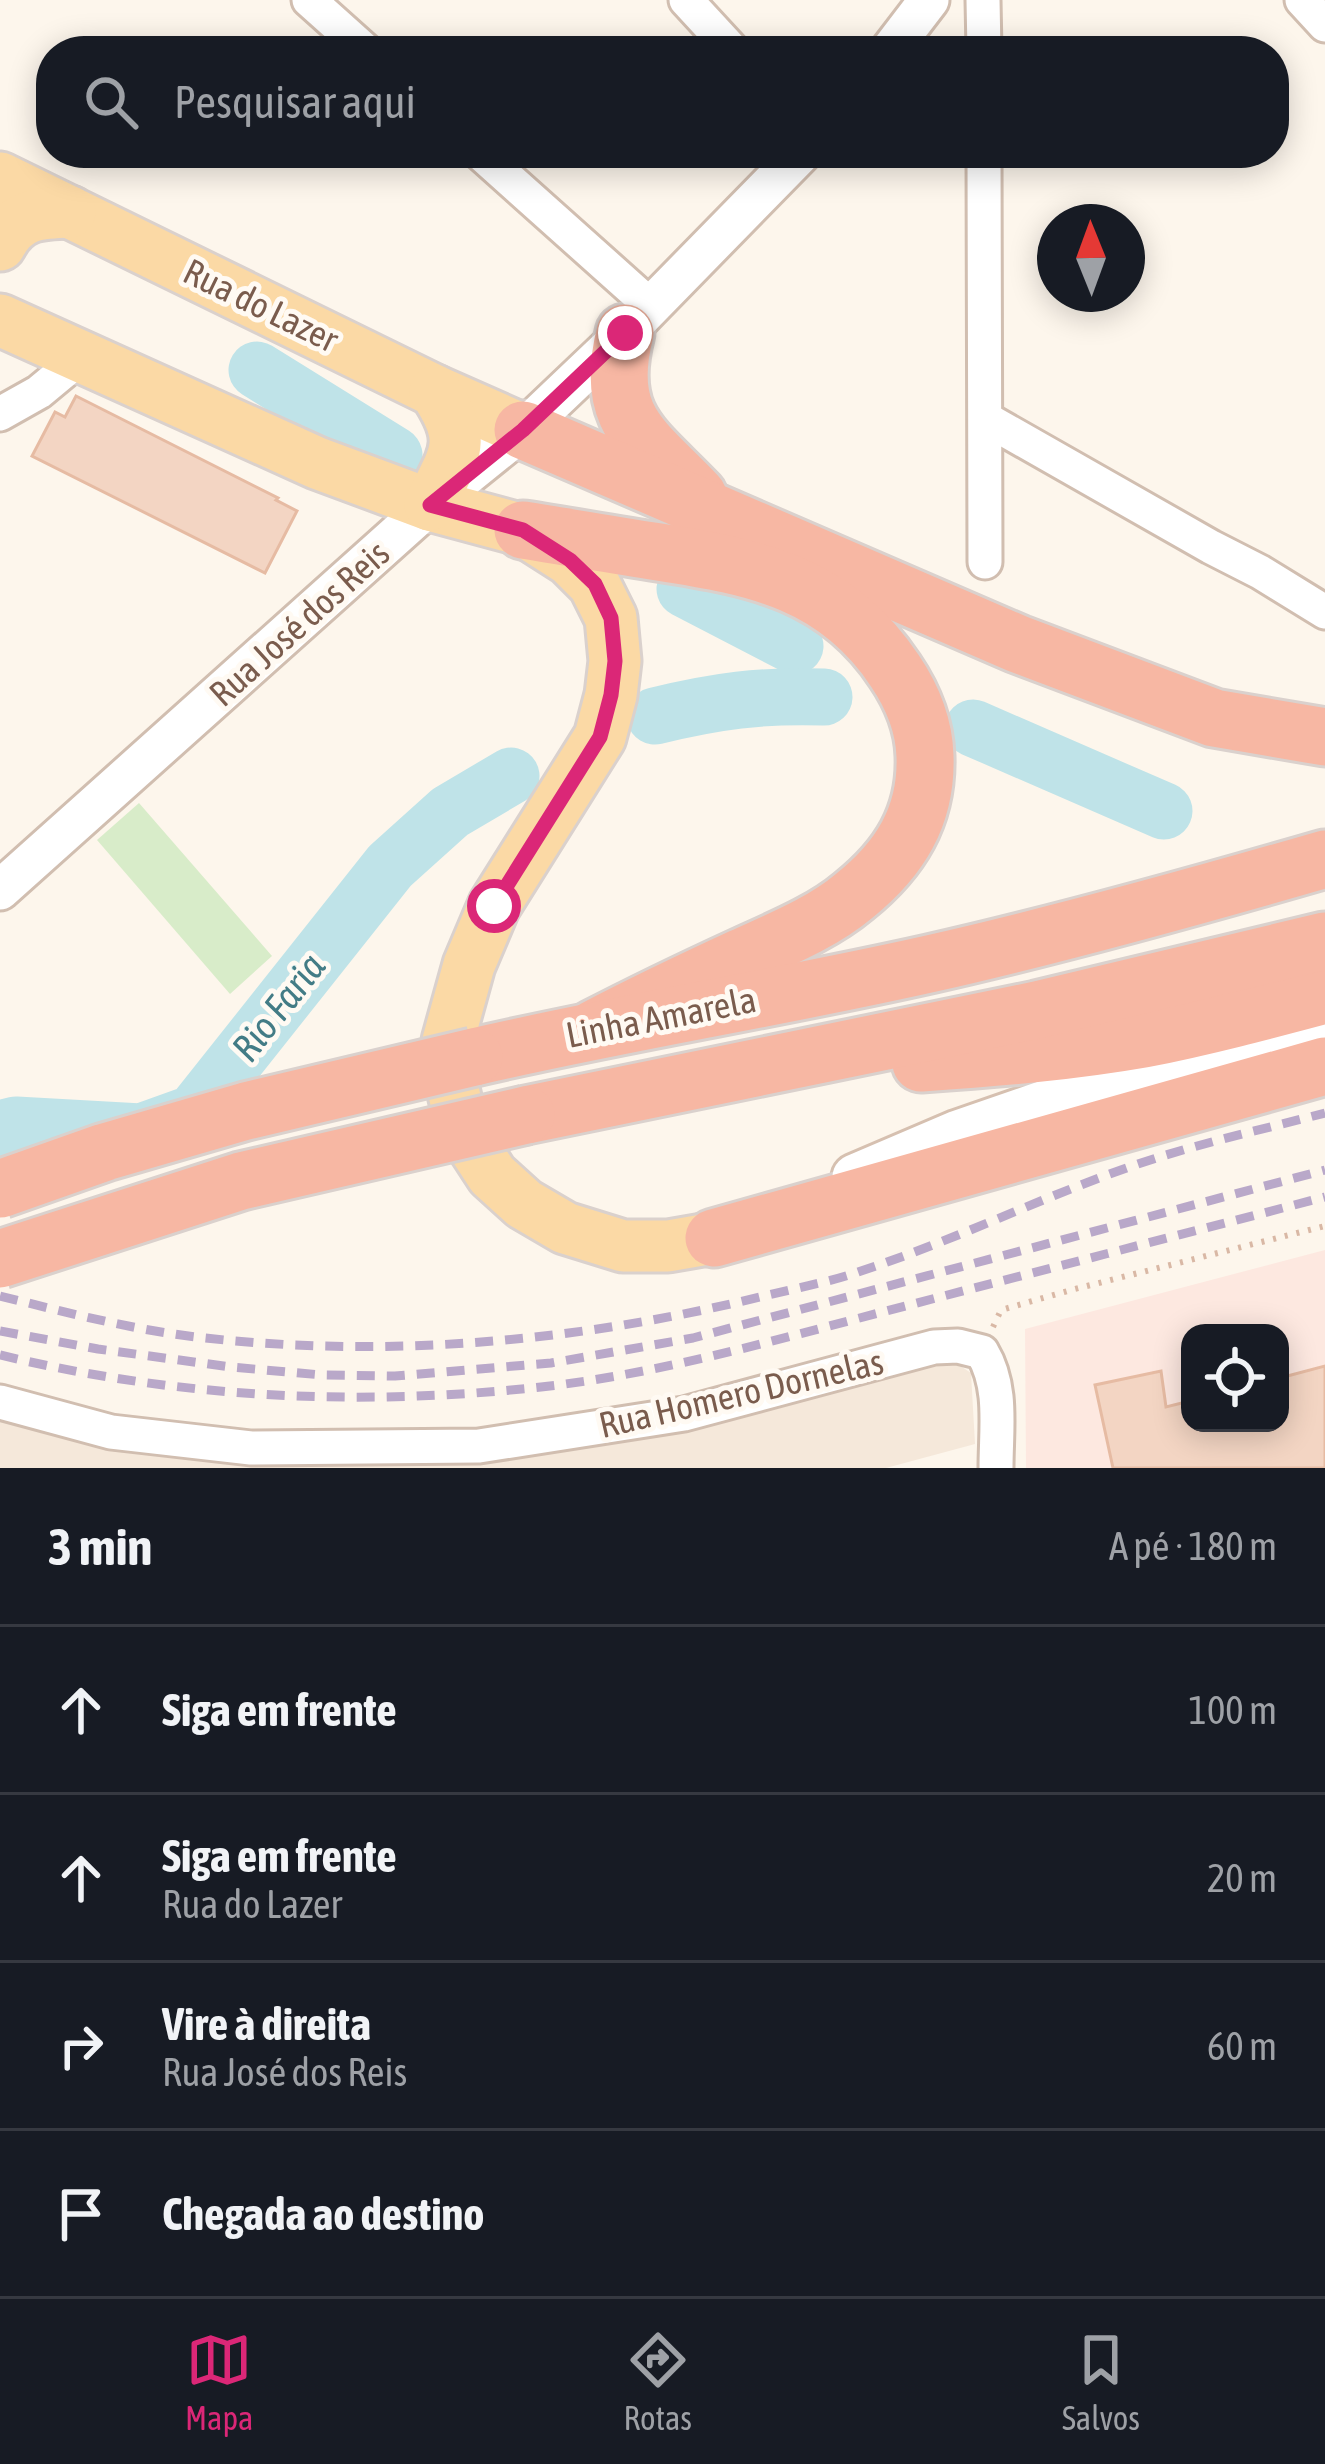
<!DOCTYPE html>
<html lang="pt">
<meta charset="utf-8">
<style>
body{margin:0;font-family:"Asap Condensed",sans-serif;background:#20242c;color:#f1f3f6}
.controls{position:absolute;right:36px;bottom:36px;display:grid;overflow:hidden;border-radius:24px;box-shadow:0 6px 30px #0003}
.controls button{width:108px;height:108px;display:grid;place-items:center;padding:0;border:0;border-bottom:3px solid #363941;background:#171b24;color:#f1f3f6;font:60px sans-serif}
.compass{position:absolute;left:1037px;top:204px;width:108px;height:108px;border-radius:50%;background:#171b24;box-shadow:0 6px 30px #0003;rotate:359deg}
.stop{position:absolute;width:36px;height:36px;margin:-27px;border:9px solid #db2777;border-radius:50%;background:#fff}
.stop.end{background:#db2777;border-color:#fff;box-shadow:0 3px 12px #0008}
.list{margin:0;padding:0;list-style:none}
h2{display:flex;justify-content:space-between;align-items:center;height:156px;margin:0;padding:0 48px;font-size:51px}
h2 small{font-size:39px;font-weight:400;color:#9ea1a6}
.list li{display:grid;grid-template-columns:78px 1fr auto;gap:36px;align-items:center;box-sizing:border-box;height:168px;padding:0 48px;border-top:3px solid #363941}
.list b{display:block;font-size:45px;white-space:nowrap}
.list p{margin:0;font-size:39px;white-space:nowrap;color:#9ea1a6}
.list em{font-size:39px;font-style:normal;color:#9ea1a6}
.icon{flex:none;width:66px;height:66px;fill:none;stroke:currentColor;stroke-width:2;stroke-linecap:round;stroke-linejoin:round}
.map{position:relative;flex:none;width:1325px;height:1468px;overflow:hidden}
.search{position:absolute;background:#171b24;box-shadow:0 6px 30px #0003;left:36px;right:36px;top:36px;height:132px;display:flex;align-items:center;gap:30px;box-sizing:border-box;padding:0 42px;border-radius:48px;color:#9ea1a6;font-size:45px}
.sheet{height:828px;background:#171b24}
nav{display:flex;justify-content:space-around;align-items:center;box-sizing:border-box;height:168px;border-top:3px solid #363941;background:#171b24;font-size:33px;color:#9ea1a6}
nav a{display:grid;justify-items:center;gap:6px}
nav .on{color:#db2777}
.map>svg:first-child{display:block}
</style>
<div class="map">
<svg width="1325" height="1468" viewBox="0 0 1325 1468">
<rect width="100%" height="100%" fill="#fdf6ec"/>
<!-- residential -->
<path fill="#f5e8da" d="M931 1353 956 1363 971 1373 975 1444 886 1468H0V1401L83 1433 548 1444Z"/>
<!-- commercial -->
<path fill="#fde8e0" fill-rule="evenodd" d="M1325 1250V1468H1026L1025 1329ZM1190 1333H1280V1423H1190Z"/>
<!-- green -->
<path fill="#d8ecc9" d="M139 803 272 956 230 994 97 840Z"/>
<g fill="none" stroke-linecap="round" stroke-linejoin="round">
<!-- river -->
<g stroke="#bfe3e8" stroke-width="57">
<path d="M257 370 394 455"/>
<path d="M685 589 795 646"/>
<path d="M655 716C716 701 761 695 824 697"/>
<path d="M973 728 1164 811"/>
<path d="M0 1129 16 1125 141 1132 194 1113 390 866 450 812 511 776"/>
</g>
</g>
<!-- building -->
<g fill="#f3d5c3" stroke="#e6bba3" stroke-width="3">
<path d="M76 396 278 498 276 500 297 511 265 573 32 456 55 412 65 417Z"/>
<path d="M1325 1366V1468H1113L1095 1385 1161 1371 1166 1407 1190 1401V1423H1280V1378Z"/>
</g>
<g fill="none" stroke-linecap="round" stroke-linejoin="round">
<!-- minor casing -->
<g stroke="#d1beb0" stroke-width="39">
<g id="minor">
<path d="M309 0 366 51"/>
<path d="M686 0 733 51"/>
<path d="M983 0 984 51"/>
<path d="M1302 0 1325 25"/>
<path d="M480 153 651 306"/>
<path d="M984 153 985 562"/>
<path d="M0 414 39 392 80 358"/>
<path d="M986 419 1211 547 1260 572 1325 612"/>
<path d="M0 1402 111 1432 251 1448 479 1446 684 1414 934 1347 958 1346 982 1352C1003 1387 996 1428 996 1468"/>
</g>
</g>
<!-- tertiary casing -->
<g stroke="#d1beb0" stroke-width="45">
<g id="tertiary">
<path d="M890 51 929 0"/>
<path d="M0 890 430 505 523 430 625 333 801 153"/>
</g>
</g>
<!-- secondary casing -->
<g stroke="#d6c0b0" stroke-width="51">
<path id="secondary" d="M855 1177 958 1133 1068 1095 1325 1025"/>
</g>
<!-- primary casing -->
<g stroke="#dad1cd" stroke-width="57">
<g id="primary">
<path d="M0 178 435 391 523 430"/>
<path d="M0 245C16 214 38 213 70 212"/>
<path d="M0 320 317 463 430 505 523 530 570 560 594 584 611 618 615 661 611 695 600 737 494 906 469 965 448 1041 451 1080 462 1129 492 1175 524 1204 565 1228 623 1246H668L714 1238"/>
<path d="M430 505C455 453 469 443 435 391"/>
</g>
</g>
<!-- motorway casing -->
<g stroke="#dad1cd" stroke-width="63">
<g id="motorway">
<path d="M625 333C603 420 644 439 698 496"/>
<path d="M523 430 1018 644 1214 718 1325 737"/>
<path d="M523 530C568 537 613 545 659 552 756 567 837 583 895 671 912 696 924 725 925 756 927 816 900 859 854 896 822 923 779 940 742 957 692 980 642 1004 594 1029"/>
<path d="M474 1057C625 1022 778 998 929 964 1062 934 1194 897 1325 859"/>
<path d="M921 1063C996 1058 1070 1052 1144 1039 1205 1027 1265 1011 1325 995"/>
<path d="M526 1115 1037 1010 1325 941"/>
<path d="M714 1238 1325 1066"/>
</g>
</g>
<!-- path -->
<path stroke="#d9b8a5" stroke-width="6" stroke-dasharray="3 9" stroke-linecap="butt" d="M993 1327 1001 1310 1071 1290 1325 1226"/>
<!-- minor -->
<use href="#minor" stroke="#fff" stroke-width="33"/>
<!-- tertiary -->
<use href="#tertiary" stroke="#fff" stroke-width="39"/>
<!-- secondary -->
<use href="#secondary" stroke="#fff" stroke-width="45"/>
<!-- primary -->
<use href="#primary" stroke="#fbd9a5" stroke-width="51"/>
<!-- motorway -->
<use href="#motorway" stroke="#f7b7a3" stroke-width="57"/>
<!-- rail -->
<g stroke="#b9a8c9" stroke-width="9" stroke-dasharray="18 12" stroke-linecap="butt">
<path d="M0 1296C65 1312 129 1329 196 1337 387 1359 578 1342 764 1296 796 1288 830 1282 861 1271 956 1240 1046 1195 1141 1163 1201 1143 1264 1129 1325 1113"/>
<path d="M0 1331 98 1349 231 1367 322 1375 395 1376 551 1363 693 1338 1325 1170"/>
<path d="M0 1355C178 1398 359 1407 541 1387 658 1374 772 1341 886 1311 1032 1273 1179 1235 1325 1197"/>
</g>
<!-- motorway-bridge casing -->
<g stroke="#dad1cd" stroke-width="63" stroke-linecap="butt">
<g id="motorway-bridge">
<path d="M0 1189 105 1152 246 1111 474 1057"/>
<path d="M0 1259 241 1181 526 1115"/>
</g>
</g>
<!-- motorway-bridge -->
<use href="#motorway-bridge" stroke="#f7b7a3" stroke-width="57"/>
</g>
<g fill="none" stroke-linecap="round" stroke-linejoin="round">
<!-- route -->
<path stroke="#db2777" stroke-width="15" d="M494 906 600 737 611 695 615 661 611 618 595 584 570 560 523 530 430 505 523 430 625 333"/>
</g>
<g text-anchor="middle" stroke-width="10" stroke-linejoin="round" paint-order="stroke">
<!-- street labels -->
<g font-size="36" fill="#7a5c4d" stroke="#fffaf3">
<text transform="translate(261 305) rotate(26)" y="13">Rua do Lazer</text>
<text transform="translate(299 623) rotate(-42)" y="13">Rua José dos Reis</text>
<text transform="translate(661 1017) rotate(-11)" y="13">Linha Amarela</text>
<text transform="translate(741 1393) rotate(-13)" y="13">Rua Homero Dornelas</text>
</g>
<!-- water labels -->
<g font-size="39" font-style="italic" fill="#437c86" stroke="#fffaf3">
<text transform="translate(278 1007) rotate(-52)" y="14">Rio Faria</text>
</g>
</g>
</svg>
<div class="controls">
<button><svg class="icon" aria-label="locate" viewBox="0 0 24 24"><circle cx="12" cy="12" r="6"/><path d="M12 2v4M12 18v4M2 12h4M18 12h4"/></svg></button>
</div>
<svg class="compass" viewBox="-18 -18 36 36"><path d="M0-13l5 13h-10z" fill="#e53935"/><path d="M0 13l5-13h-10z" fill="#9ea1a6"/></svg>
<div class="stop" style="left:494px;top:906px"></div>
<div class="stop end" style="left:625px;top:333px"></div>
<div class="search"><svg class="icon" aria-label="search" viewBox="0 0 24 24"><circle cx="10" cy="10" r="6"/><path d="M15 15l6 6"/></svg>Pesquisar aqui</div>
</div>
<section class="sheet">
<h2>3 min<small>A pé · 180 m</small></h2>
<ul class="list">
<li><svg class="icon" aria-label="ahead" viewBox="0 0 24 24"><path d="M12 20V5M6 11l6-6 6 6"/></svg><div><b>Siga em frente</b></div><em>100 m</em></li>
<li><svg class="icon" aria-label="ahead" viewBox="0 0 24 24"><path d="M12 20V5M6 11l6-6 6 6"/></svg><div><b>Siga em frente</b><p>Rua do Lazer</p></div><em>20 m</em></li>
<li><svg class="icon" aria-label="right" viewBox="0 0 24 24"><path d="M7 20v-9h11M14 6l5 5-5 5"/></svg><div><b>Vire à direita</b><p>Rua José dos Reis</p></div><em>60 m</em></li>
<li><svg class="icon" aria-label="arrive" viewBox="0 0 24 24"><path d="M6 21V4h12l-3 4 3 4H6"/></svg><div><b>Chegada ao destino</b></div></li>
</ul>
</section>
<nav>
<a class="on"><svg class="icon" aria-label="map" viewBox="0 0 24 24"><path d="M3 6l6-2 6 2 6-2v14l-6 2-6-2-6 2zM9 4v14M15 6v14"/></svg>Mapa</a>
<a><svg class="icon" aria-label="directions" viewBox="0 0 24 24"><path d="M12 3l9 9-9 9-9-9zM9 14v-3h6M13 9l2 2-2 2"/></svg>Rotas</a>
<a><svg class="icon" aria-label="saved" viewBox="0 0 24 24"><path d="M7 4h10v16l-5-4-5 4z"/></svg>Salvos</a>
</nav>
